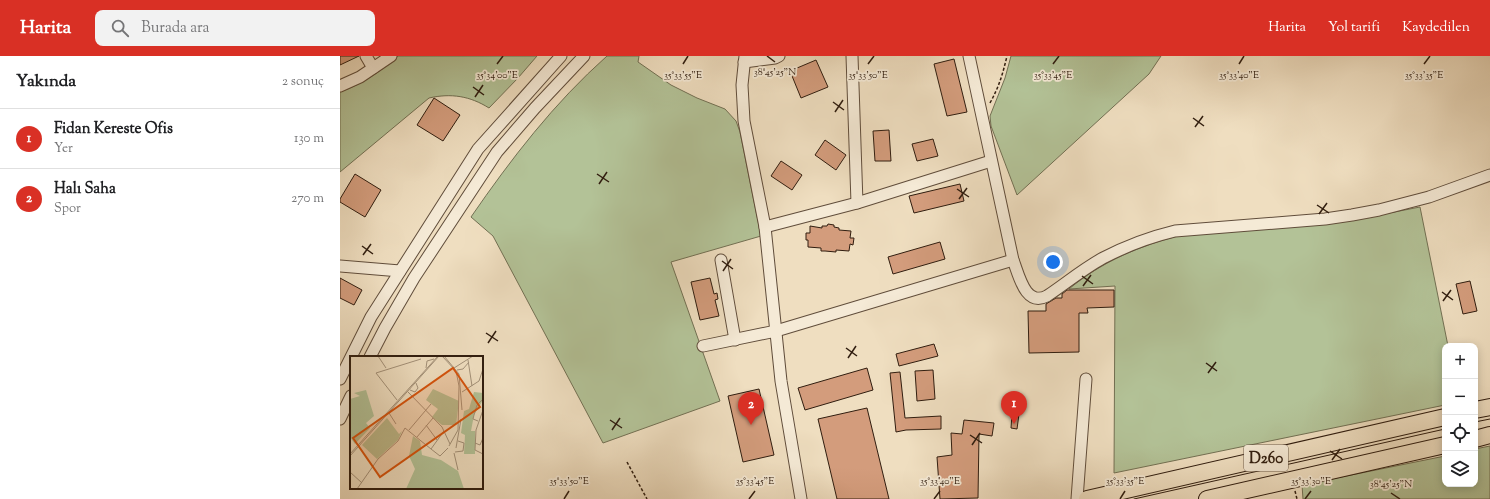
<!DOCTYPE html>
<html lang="tr">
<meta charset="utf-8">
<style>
body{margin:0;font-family:"Sorts Mill Goudy",serif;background:#f2f2f2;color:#202124}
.controls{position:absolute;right:12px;bottom:12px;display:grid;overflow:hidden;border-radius:8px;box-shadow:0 2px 10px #0003}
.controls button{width:36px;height:36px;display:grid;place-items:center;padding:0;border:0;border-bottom:1px solid #e0e0e0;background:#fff;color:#202124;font:20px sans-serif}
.you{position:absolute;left:713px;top:206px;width:14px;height:14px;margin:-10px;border:3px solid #fff;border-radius:50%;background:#1a73e8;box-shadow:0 0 0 6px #1a73e833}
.badge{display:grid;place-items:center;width:26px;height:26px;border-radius:50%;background:#d93025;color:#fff;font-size:13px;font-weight:700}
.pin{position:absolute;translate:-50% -33px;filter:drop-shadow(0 1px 2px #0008)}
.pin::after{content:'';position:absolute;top:21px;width:14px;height:12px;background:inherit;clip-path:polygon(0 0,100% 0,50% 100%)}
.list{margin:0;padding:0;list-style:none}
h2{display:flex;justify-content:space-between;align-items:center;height:52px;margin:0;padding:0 16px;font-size:17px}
h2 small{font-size:13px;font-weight:400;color:#757577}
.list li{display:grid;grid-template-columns:26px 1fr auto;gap:12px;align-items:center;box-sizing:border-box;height:60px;padding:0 16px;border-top:1px solid #e0e0e0}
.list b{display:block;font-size:15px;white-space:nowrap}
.list p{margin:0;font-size:13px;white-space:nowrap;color:#757577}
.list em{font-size:13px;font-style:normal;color:#757577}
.icon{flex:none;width:22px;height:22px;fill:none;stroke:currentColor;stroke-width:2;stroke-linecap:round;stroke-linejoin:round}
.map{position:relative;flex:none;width:1150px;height:443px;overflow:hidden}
header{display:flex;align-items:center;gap:24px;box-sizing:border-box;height:56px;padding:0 20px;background:#d93025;color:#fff}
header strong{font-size:19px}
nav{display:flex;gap:22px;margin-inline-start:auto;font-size:14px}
.search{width:280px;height:36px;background:#f2f2f2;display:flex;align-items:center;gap:10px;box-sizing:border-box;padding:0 14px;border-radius:8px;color:#757577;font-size:15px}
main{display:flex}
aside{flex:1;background:#fff}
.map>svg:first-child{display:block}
</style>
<header>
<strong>Harita</strong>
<div class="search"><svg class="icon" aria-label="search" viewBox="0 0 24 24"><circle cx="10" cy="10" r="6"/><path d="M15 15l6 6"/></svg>Burada ara</div>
<nav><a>Harita</a><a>Yol tarifi</a><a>Kaydedilen</a></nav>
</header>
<main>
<aside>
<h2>Yakında<small>2 sonuç</small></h2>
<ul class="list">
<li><span class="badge">1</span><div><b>Fidan Kereste Ofis</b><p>Yer</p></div><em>130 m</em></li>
<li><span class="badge">2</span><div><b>Halı Saha</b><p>Spor</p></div><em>270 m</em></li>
</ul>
</aside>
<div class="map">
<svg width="1150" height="443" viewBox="0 0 1150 443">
<rect width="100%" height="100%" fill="#efdec0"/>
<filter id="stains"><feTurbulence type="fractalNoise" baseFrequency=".005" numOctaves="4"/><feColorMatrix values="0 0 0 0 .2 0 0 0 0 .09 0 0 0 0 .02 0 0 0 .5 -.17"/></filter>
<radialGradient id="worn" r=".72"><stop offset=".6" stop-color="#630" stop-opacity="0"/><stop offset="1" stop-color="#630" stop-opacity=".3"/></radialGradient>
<!-- green -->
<g fill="#b3c297" stroke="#727053">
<path d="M58 0H197L178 22 149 52C130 40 111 37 89 42L0 116V36C22 28 40 16 58 0Z"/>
<path d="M267 0H299L298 6 331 29 357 42 385 53 396 65 400 76 421 180 331 206 380 345 263 387 153 180 131 161C171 103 214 47 267 0Z"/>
<path d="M671 0H821L809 18 677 139 651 70 650 60 665 22Z"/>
<path d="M1080 151 1108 290H1105V349L774 417 775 230 729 233C761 206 801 189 842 179L1044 158Z"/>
<path d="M1150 390V443H963L962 429 1105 400V428H1135V393Z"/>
</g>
<!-- building -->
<g fill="#d39c7c" stroke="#301d0f">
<path d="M0 0H19L0 9Z"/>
<path d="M614 3 627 56 607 60 594 8Z"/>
<path d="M476 4 488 31 461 42 450 15Z"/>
<path d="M94 42 120 59 103 85 77 69Z"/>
<path d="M549 74 551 105H535L533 75Z"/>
<path d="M593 83 598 100 577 105 572 88Z"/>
<path d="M485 84 506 99 496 114 475 99Z"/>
<path d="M441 105 462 119 452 134 431 120Z"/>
<path d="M15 118 41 134 25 161 0 146V143Z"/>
<path d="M620 128 624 145 574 157 569 140Z"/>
<path d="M488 168 494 169V171L499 172V174L511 175 510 182H514L513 189 510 188 509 195 496 194V196L485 195H481V192L468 191V184H466V177H470V170L482 172V170H487Z"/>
<path d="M600 186 605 203 553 218 548 201Z"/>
<path d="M0 222 22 234 14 249 0 242Z"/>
<path d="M370 222 374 238 377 237 378 243 375 244 379 260 360 264 351 226Z"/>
<path d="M1130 225 1137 255 1123 258 1116 228Z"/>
<path d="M727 234H774V251L747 252 748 257H739V296L689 297 688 255H706V248L716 242H722V238Z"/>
<path d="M594 288 598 300 559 310 556 298Z"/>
<path d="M527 312 533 334 465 354 458 332Z"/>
<path d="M593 314 595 343 577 345 575 315Z"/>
<path d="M560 316 565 362 601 360V373L566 374 556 376 550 317Z"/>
<path d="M419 333 434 399 403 406 388 340Z"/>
<path d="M527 352 549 443H497L478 363Z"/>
<path d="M672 358H679L677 373 671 372Z"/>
<path d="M624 364 654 367 652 380 639 378 638 442 600 443 597 401 612 399 611 377 622 378Z"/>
</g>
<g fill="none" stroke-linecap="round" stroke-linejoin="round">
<!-- minor casing -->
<g stroke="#604d3b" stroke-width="13">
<g id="minor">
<path d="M26 0 33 12"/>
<path d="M405 0 402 29 404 65 425 171 441 325 461 443"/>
<path d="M512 0 517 147"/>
<path d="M629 0 673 204C679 219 685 251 707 240 725 228 743 213 763 202 786 190 810 181 835 175L985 163 1012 159 1039 154 1089 141 1150 119"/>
<path d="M404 6 435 2 439 0"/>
<path d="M0 30 20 21 51 0"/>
<path d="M425 171 517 147 651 105"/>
<path d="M381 204 395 284"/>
<path d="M0 210 60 215"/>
<path d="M363 290 436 275 673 204"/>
<path d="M30 301 45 272 74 222 157 96 195 52 244 0"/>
<path d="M0 323 31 261 138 93 221 0"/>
<path d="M0 363 11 340"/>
<path d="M737 443 746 323"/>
</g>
</g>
<!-- highway casing -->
<g stroke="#301d0f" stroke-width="18">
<g id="highway">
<path d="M1135 354 1150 351"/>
<path d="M1135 383 1150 379"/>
<path d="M747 443 1105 361"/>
<path d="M867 443 1105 389"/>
</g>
</g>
<!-- path -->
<g stroke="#301d0f" stroke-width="1.5" stroke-dasharray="3 2" stroke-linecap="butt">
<path d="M650 47C659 31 663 17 667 0"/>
<path d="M287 406 307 443"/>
<path d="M955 435 957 443"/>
</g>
<!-- minor -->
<use href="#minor" stroke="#f5ead6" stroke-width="11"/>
<!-- highway -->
<use href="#highway" stroke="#efdec0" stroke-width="16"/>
<!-- tram -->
<g stroke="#301d0f" stroke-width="1">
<path d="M1135 366 1150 363"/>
<path d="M794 443 1105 373"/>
</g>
</g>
<!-- ticks -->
<path fill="none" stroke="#301d0f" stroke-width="1.5" d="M427 0 435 6M157 8 163 0M343 8 348 0M528 8 534 0M713 8 719 0M899 8 904 0M1084 8 1090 0M133 31 144 39M135 41 143 29M493 46 504 54M495 56 503 44M853 62 864 70M855 71 863 60M257 118 269 126M259 128 267 116M617 133 629 141M619 143 627 132M977 149 989 157M979 158 987 147M22 190 33 198M23 199 31 188M382 205 393 213M383 215 391 203M742 220 753 228M743 230 751 219M1102 236 1113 244M1103 245 1111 234M146 277 158 285M148 287 156 275M506 292 517 300M508 302 516 290M866 307 877 315M868 317 876 306M270 364 282 372M272 374 280 362M630 379 642 387M632 389 640 377M990 395 1002 403M992 404 1000 393M1051 437 1060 443M224 443 229 435M409 443 415 435M594 443 600 435M780 443 785 435M965 443 971 435"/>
<g text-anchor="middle" stroke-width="3.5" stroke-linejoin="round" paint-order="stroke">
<!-- shield labels -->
<rect fill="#f5ead6" stroke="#6b5a4b" stroke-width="1" x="904" y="389" width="44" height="26" rx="3"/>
<g font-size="15" font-weight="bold" fill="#301d0f">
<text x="926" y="407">D260</text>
</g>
</g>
<!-- overview -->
<g transform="translate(10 300)">
<rect width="133" height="133" fill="#efdec0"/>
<path d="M83 33 109 45 106 69H92L82 61 88 53 76 44ZM16 34 24 60 16 67 20 72 5 88 0 81V43L10 40 4 37ZM124 36 133 37V44L124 59 121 75H125V98H114L115 79 111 77 114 55 119 53ZM37 62 49 78 52 75 48 84 27 103 12 89ZM63 80 70 85 72 99 91 104 108 115 114 133H56L65 113 59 100Z" fill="#b3c297"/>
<path fill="none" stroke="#a39179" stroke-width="1" d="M28 0 36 12M92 0 106 15 109 30 108 74 99 90M94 0 109 18 112 54M118 4 122 30M76 12 77 5 84 3M104 12 123 0M107 14 113 13 119 6M60 34 65 36 68 32 66 27M58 36 92 71 100 88M112 36 129 25 133 13M47 44 26 17 71 3M133 54 126 74 125 94 133 98M39 57 46 68M128 65 123 63 124 59 127 49 133 43M76 69 87 84M59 74 81 48M94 75 81 93 90 100 98 92M67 81 83 62M125 87 130 89 133 82M106 92 111 63M105 96 113 95 114 87 108 85M104 97 108 114M0 98 88 0M0 100 89 0M0 116 12 127M7 133 28 103 48 85 55 72 81 93"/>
<path fill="#d6530c" fill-opacity="0.15" stroke="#d6530c" stroke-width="2" d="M103 12 130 51 30 121 3 82Z"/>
<rect width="133" height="133" fill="none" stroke="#301d0f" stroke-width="2"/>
</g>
<g font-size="10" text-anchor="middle" fill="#301d0f" stroke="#f5ead6" stroke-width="3.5" stroke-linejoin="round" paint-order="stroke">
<text x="435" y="19">38°45'25"N</text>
<text x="157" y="22">35°34'00"E</text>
<text x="343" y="22">35°33'55"E</text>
<text x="528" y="22">35°33'50"E</text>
<text x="713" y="22">35°33'45"E</text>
<text x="899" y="22">35°33'40"E</text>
<text x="1084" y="22">35°33'35"E</text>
<text x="229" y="428">35°33'50"E</text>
<text x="415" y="428">35°33'45"E</text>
<text x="600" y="428">35°33'40"E</text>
<text x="785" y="428">35°33'35"E</text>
<text x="971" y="428">35°33'30"E</text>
<text x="1051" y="431">38°45'25"N</text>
</g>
<rect width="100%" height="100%" filter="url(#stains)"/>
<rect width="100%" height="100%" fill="url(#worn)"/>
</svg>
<div class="controls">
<button>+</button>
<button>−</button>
<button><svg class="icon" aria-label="locate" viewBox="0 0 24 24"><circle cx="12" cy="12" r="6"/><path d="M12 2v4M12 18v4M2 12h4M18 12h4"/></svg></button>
<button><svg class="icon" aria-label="layers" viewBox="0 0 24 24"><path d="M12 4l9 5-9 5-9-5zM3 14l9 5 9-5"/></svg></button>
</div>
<div class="you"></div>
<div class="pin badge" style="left:674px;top:368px">1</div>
<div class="pin badge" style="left:411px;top:369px">2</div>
</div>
</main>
